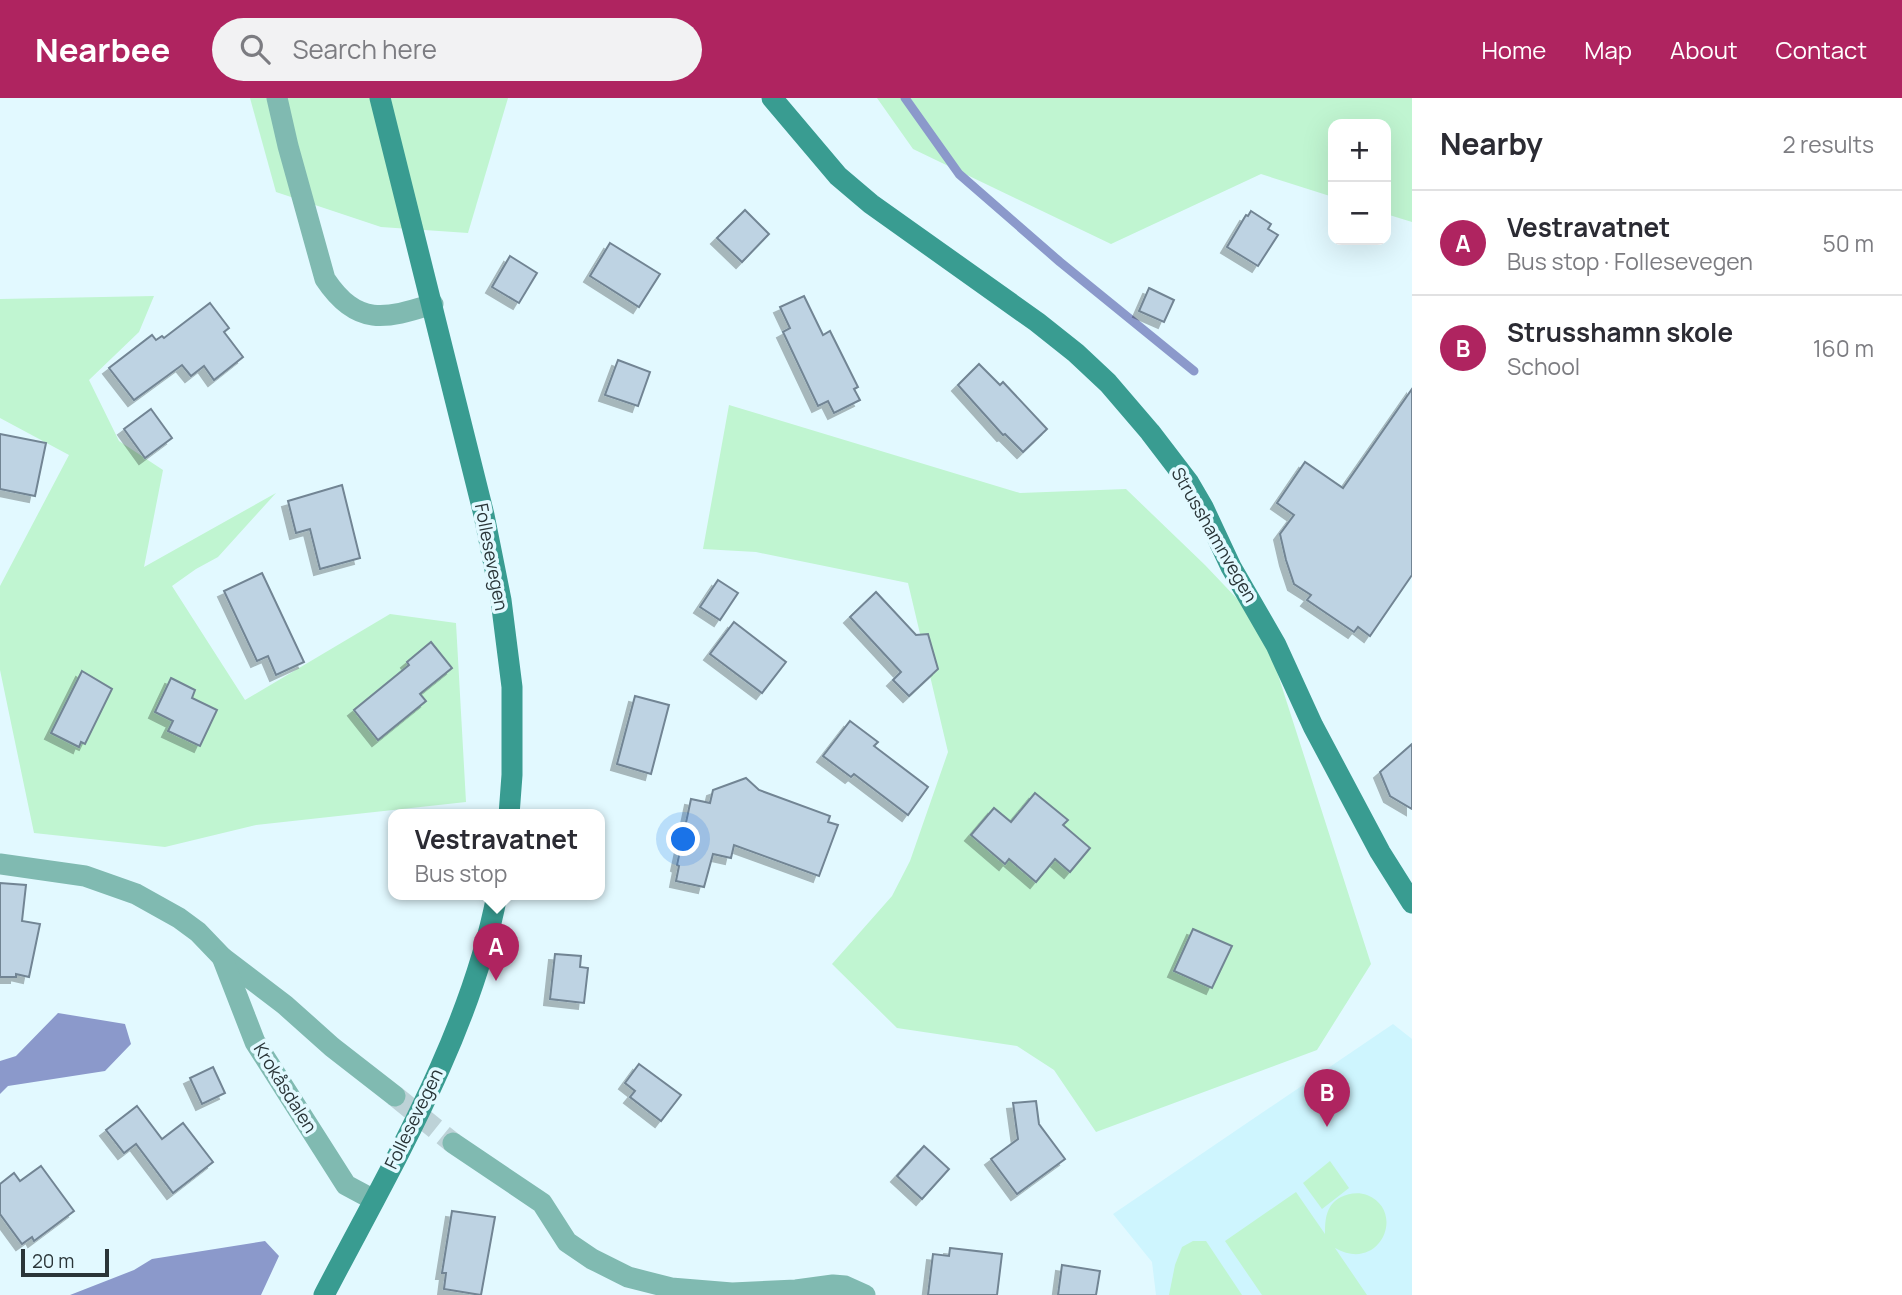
<!DOCTYPE html>
<meta charset="utf-8">
<style>
body{margin:0;font-family:Manrope,sans-serif;background:#f2f2f3;color:#2b2b33}
.controls{position:absolute;right:21px;top:21px;display:grid;overflow:hidden;border-radius:14px;box-shadow:0 7px 28px #0002}
.controls button{width:63px;height:63px;display:grid;place-items:center;padding:0;border:0;border-bottom:2px solid #e1e1e2;background:#fff;color:#2b2b33;font:35px sans-serif}
.scale{position:absolute;left:21px;bottom:18px;width:88px;box-sizing:border-box;padding-left:7px;border:4px solid #2a3538;border-top:0;font-size:19px;line-height:24px;white-space:nowrap;color:#2a3538;-webkit-text-stroke:5px #e2f9ff;paint-order:stroke}
.you{position:absolute;left:684px;top:742px;width:24px;height:24px;margin:-18px;border:5px solid #fff;border-radius:50%;background:#1a73e8;box-shadow:0 0 0 10px #1a73e833}
.badge{display:grid;place-items:center;width:46px;height:46px;border-radius:50%;background:#af2460;color:#fff;font-size:23px;font-weight:700}
.pin{position:absolute;translate:-50% -58px;filter:drop-shadow(0 2px 4px #0008)}
.pin::after{content:'';position:absolute;top:37px;width:24px;height:21px;background:inherit;clip-path:polygon(0 0,100% 0,50% 100%)}
.popup{position:absolute;left:388px;top:711px;width:217px;height:91px;box-sizing:border-box;display:grid;place-content:center;border-radius:14px;background:#fff;filter:drop-shadow(0 2px 5px #0005);font-size:23px;white-space:nowrap;color:#7c7c81}
.popup b{font-size:26px;color:#2b2b33}
.popup::after{content:'';position:absolute;left:50%;top:100%;margin-left:-14px;border:14px solid transparent;border-top-color:#fff}
.list{margin:0;padding:0;list-style:none}
h2{display:flex;justify-content:space-between;align-items:center;height:91px;margin:0;padding:0 28px;font-size:30px}
h2 small{font-size:23px;font-weight:400;color:#7c7c81}
.list li{display:grid;grid-template-columns:46px 1fr auto;gap:21px;align-items:center;box-sizing:border-box;height:105px;padding:0 28px;border-top:2px solid #e1e1e2}
.list b{display:block;font-size:26px;white-space:nowrap}
.list p{margin:0;font-size:23px;white-space:nowrap;color:#7c7c81}
.list em{font-size:23px;font-style:normal;color:#7c7c81}
.icon{flex:none;width:38px;height:38px;fill:none;stroke:currentColor;stroke-width:2;stroke-linecap:round;stroke-linejoin:round}
.map{position:relative;flex:none;width:1412px;height:1197px;overflow:hidden}
header{display:flex;align-items:center;gap:42px;box-sizing:border-box;height:98px;padding:0 35px;background:#af2460;color:#fff}
header strong{font-size:33px}
nav{display:flex;gap:38px;margin-inline-start:auto;font-size:24px}
.search{width:490px;height:63px;background:#f2f2f3;display:flex;align-items:center;gap:18px;box-sizing:border-box;padding:0 24px;border-radius:38px;color:#7c7c81;font-size:26px}
main{display:flex}
aside{flex:1;background:#fff}
.map>svg:first-child{display:block}
</style>
<header>
<strong>Nearbee</strong>
<div class="search"><svg class="icon" aria-label="search" viewBox="0 0 24 24"><circle cx="10" cy="10" r="6"/><path d="M15 15l6 6"/></svg>Search here</div>
<nav><a>Home</a><a>Map</a><a>About</a><a>Contact</a></nav>
</header>
<main>
<div class="map">
<svg width="1412" height="1197" viewBox="0 0 1412 1197">
<defs>
<filter id="shadow"><feDropShadow dx="-6" dy="6" stdDeviation="0" flood-color="#0004"/></filter>
</defs>
<rect width="100%" height="100%" fill="#e2f9ff"/>
<!-- built -->
<path fill="#cef5fe" d="M1393 926 1412 941V1197H1156L1152 1164 1113 1116Z"/>
<!-- green -->
<g fill="#c0f5d1">
<path d="M250 0H508L468 135 381 129 276 94Z"/>
<path d="M877 0H1412V124L1386 116V26H1333V99L1261 76 1111 146 913 51Z"/>
<path d="M154 198 139 234 89 282 119 343 163 372 144 469 276 395 218 459 196 471 172 488 245 602 390 516 456 525 466 704 256 727 165 749 34 735 0 572V488L69 357 0 320V201Z"/>
<path d="M729 307 1020 395 1126 391 1205 467 1262 527 1371 866 1317 952 1096 1034 1054 972 1017 948 897 930 832 866 892 798 910 763 948 654 908 485 756 454 703 451Z"/>
<path d="M1330 1063 1349 1090 1322 1111 1303 1085Z"/>
<path d="M1296 1094 1325 1136C1325 1121 1326 1107 1341 1099 1349 1095 1359 1094 1367 1097 1407 1113 1380 1176 1335 1150L1367 1197H1262L1225 1143Z"/>
<path d="M1193 1143H1206L1242 1197H1169L1175 1167 1182 1149Z"/>
</g>
<!-- water -->
<g fill="#8b99cb">
<path d="M58 915 125 926 131 946 105 973 8 988 0 996V963L16 958Z"/>
<path d="M265 1143 279 1158 261 1197H70L134 1172 152 1161Z"/>
</g>
<g fill="none" stroke-linecap="round" stroke-linejoin="round">
<!-- stream -->
<path stroke="#8b99cb" stroke-width="9" d="M905 0 959 76 1060 164 1194 273"/>
</g>
<!-- building -->
<g fill="#bed3e3" stroke="#728594" stroke-width="2" filter="url(#shadow)">
<path d="M745 112 769 136 742 164 717 140Z"/>
<path d="M1251 113 1271 126 1268 131 1278 137 1258 168 1227 149 1246 117 1248 118Z"/>
<path d="M610 145 660 176 639 209 590 178Z"/>
<path d="M510 158 537 175 519 205 492 189Z"/>
<path d="M1149 190 1174 202 1164 224 1139 213Z"/>
<path d="M804 198 823 237 830 233 858 289 854 291 860 302 834 315 828 303 818 308 783 234 790 230 780 209Z"/>
<path d="M210 205 229 230 224 234 243 259 214 282 204 268 191 278 182 267 134 302 109 270 152 237 156 242 162 238 164 240Z"/>
<path d="M618 262 650 274 638 308 605 297Z"/>
<path d="M979 266 1000 287 1003 284 1047 331 1023 354 1005 336 1003 337 958 287Z"/>
<path d="M1412 291V477L1370 538 1358 529 1354 534 1307 502 1311 497 1294 486 1286 462 1280 436 1294 417 1277 405 1305 364 1343 390Z"/>
<path d="M151 311 172 340 145 360 124 331Z"/>
<path d="M0 336 46 345 35 398 0 391Z"/>
<path d="M342 387 360 460 320 471 310 431 296 435 288 403Z"/>
<path d="M262 475 304 564 276 577 268 558 257 563 224 493Z"/>
<path d="M718 482 738 495 720 522 700 509Z"/>
<path d="M876 494 916 537 928 536 938 571 909 598 893 582 901 574 850 519Z"/>
<path d="M734 524 786 564 762 595 710 556Z"/>
<path d="M431 544 452 570 420 596 426 603 378 642 354 612 409 567 407 564Z"/>
<path d="M82 573 112 591 85 646 81 644 79 649 51 635Z"/>
<path d="M171 580 195 592 192 600 217 612 200 648 168 633 173 623 155 614Z"/>
<path d="M635 598 669 607 651 676 617 666Z"/>
<path d="M850 623 878 644 874 648 928 689 908 717 854 676 851 679 823 658Z"/>
<path d="M1412 646V711L1390 698 1380 674Z"/>
<path d="M746 680 759 692 830 718 828 724 838 727 819 778 734 747 731 760 713 756 704 789 676 783 679 768 677 767 691 701 710 705 713 692Z"/>
<path d="M1035 695 1068 722 1063 727 1090 750 1070 774 1055 761 1036 784 1009 761 1005 766 971 737 994 710 1011 724Z"/>
<path d="M0 785 26 787 22 823 40 826 29 879 16 876V879H0Z"/>
<path d="M1193 831 1232 848 1212 890 1174 873Z"/>
<path d="M555 856 581 858 580 869 588 870 584 905 550 901Z"/>
<path d="M639 966 681 997 661 1023 630 999 635 993 625 985Z"/>
<path d="M213 969 225 995 202 1006 190 980Z"/>
<path d="M1036 1003 1039 1026 1065 1061 1017 1096 991 1061 1018 1041 1013 1005Z"/>
<path d="M137 1008 162 1041 183 1025 213 1064 173 1095 136 1046 124 1055 106 1032Z"/>
<path d="M924 1048 949 1071 922 1101 897 1078Z"/>
<path d="M41 1068 74 1113 34 1143 32 1139 22 1146 0 1116V1086L14 1075 20 1083Z"/>
<path d="M452 1113 495 1119 481 1197 444 1191 446 1175H442Z"/>
<path d="M950 1150 1002 1156 997 1197H928L933 1156 949 1158Z"/>
<path d="M1062 1167 1100 1173 1096 1197H1058Z"/>
</g>
<g fill="none" stroke-linecap="round" stroke-linejoin="round">
<!-- street-tunnel -->
<path stroke="#bdd2d7" stroke-width="21" stroke-dasharray="21 10" stroke-linecap="butt" d="M395 998 453 1045"/>
<!-- street -->
<g stroke="#80bab1" stroke-width="21">
<path d="M277 0 288 48 325 181C357 229 385 221 433 206"/>
<path d="M0 766 85 778 136 796 179 820 198 834 222 859 285 907 332 949 395 998"/>
<path d="M222 859 255 944 346 1087 374 1102"/>
<path d="M453 1045 542 1105 567 1144 592 1161 628 1179 671 1190 732 1195 796 1192 833 1187 845 1188 865 1197"/>
</g>
<!-- secondary -->
<g stroke="#399c91" stroke-width="21">
<path d="M380 0 484 417 501 502 512 589V677L509 717"/>
<path d="M772 0 838 78 871 106 1037 224 1076 255 1108 285 1150 334 1189 385 1203 409 1231 469 1276 547 1313 628 1380 754 1412 805"/>
<path d="M324 1197C389 1072 470 938 497 797"/>
</g>
</g>
<g text-anchor="middle" stroke-width="7" stroke-linejoin="round" paint-order="stroke">
<!-- street labels -->
<g font-size="18" fill="#2a3538" stroke="#e2f9ff">
<text transform="translate(1214 437) rotate(60)" y="6">Strusshamnvegen</text>
<text transform="translate(491 459) rotate(79)" y="6">Follesevegen</text>
<text transform="translate(285 990) rotate(58)" y="6">Krokåsdalen</text>
<text transform="translate(414 1021) rotate(-64)" y="6">Follesevegen</text>
</g>
</g>
</svg>
<div class="controls">
<button>+</button>
<button>−</button>
</div>
<div class="scale">20 m</div>
<div class="you"></div>
<div class="pin badge" style="left:496px;top:883px">A</div>
<div class="popup"><b>Vestravatnet</b>Bus stop</div>
<div class="pin badge" style="left:1327px;top:1029px">B</div>
</div>
<aside>
<h2>Nearby<small>2 results</small></h2>
<ul class="list">
<li><span class="badge">A</span><div><b>Vestravatnet</b><p>Bus stop · Follesevegen</p></div><em>50 m</em></li>
<li><span class="badge">B</span><div><b>Strusshamn skole</b><p>School</p></div><em>160 m</em></li>
</ul>
</aside>
</main>
